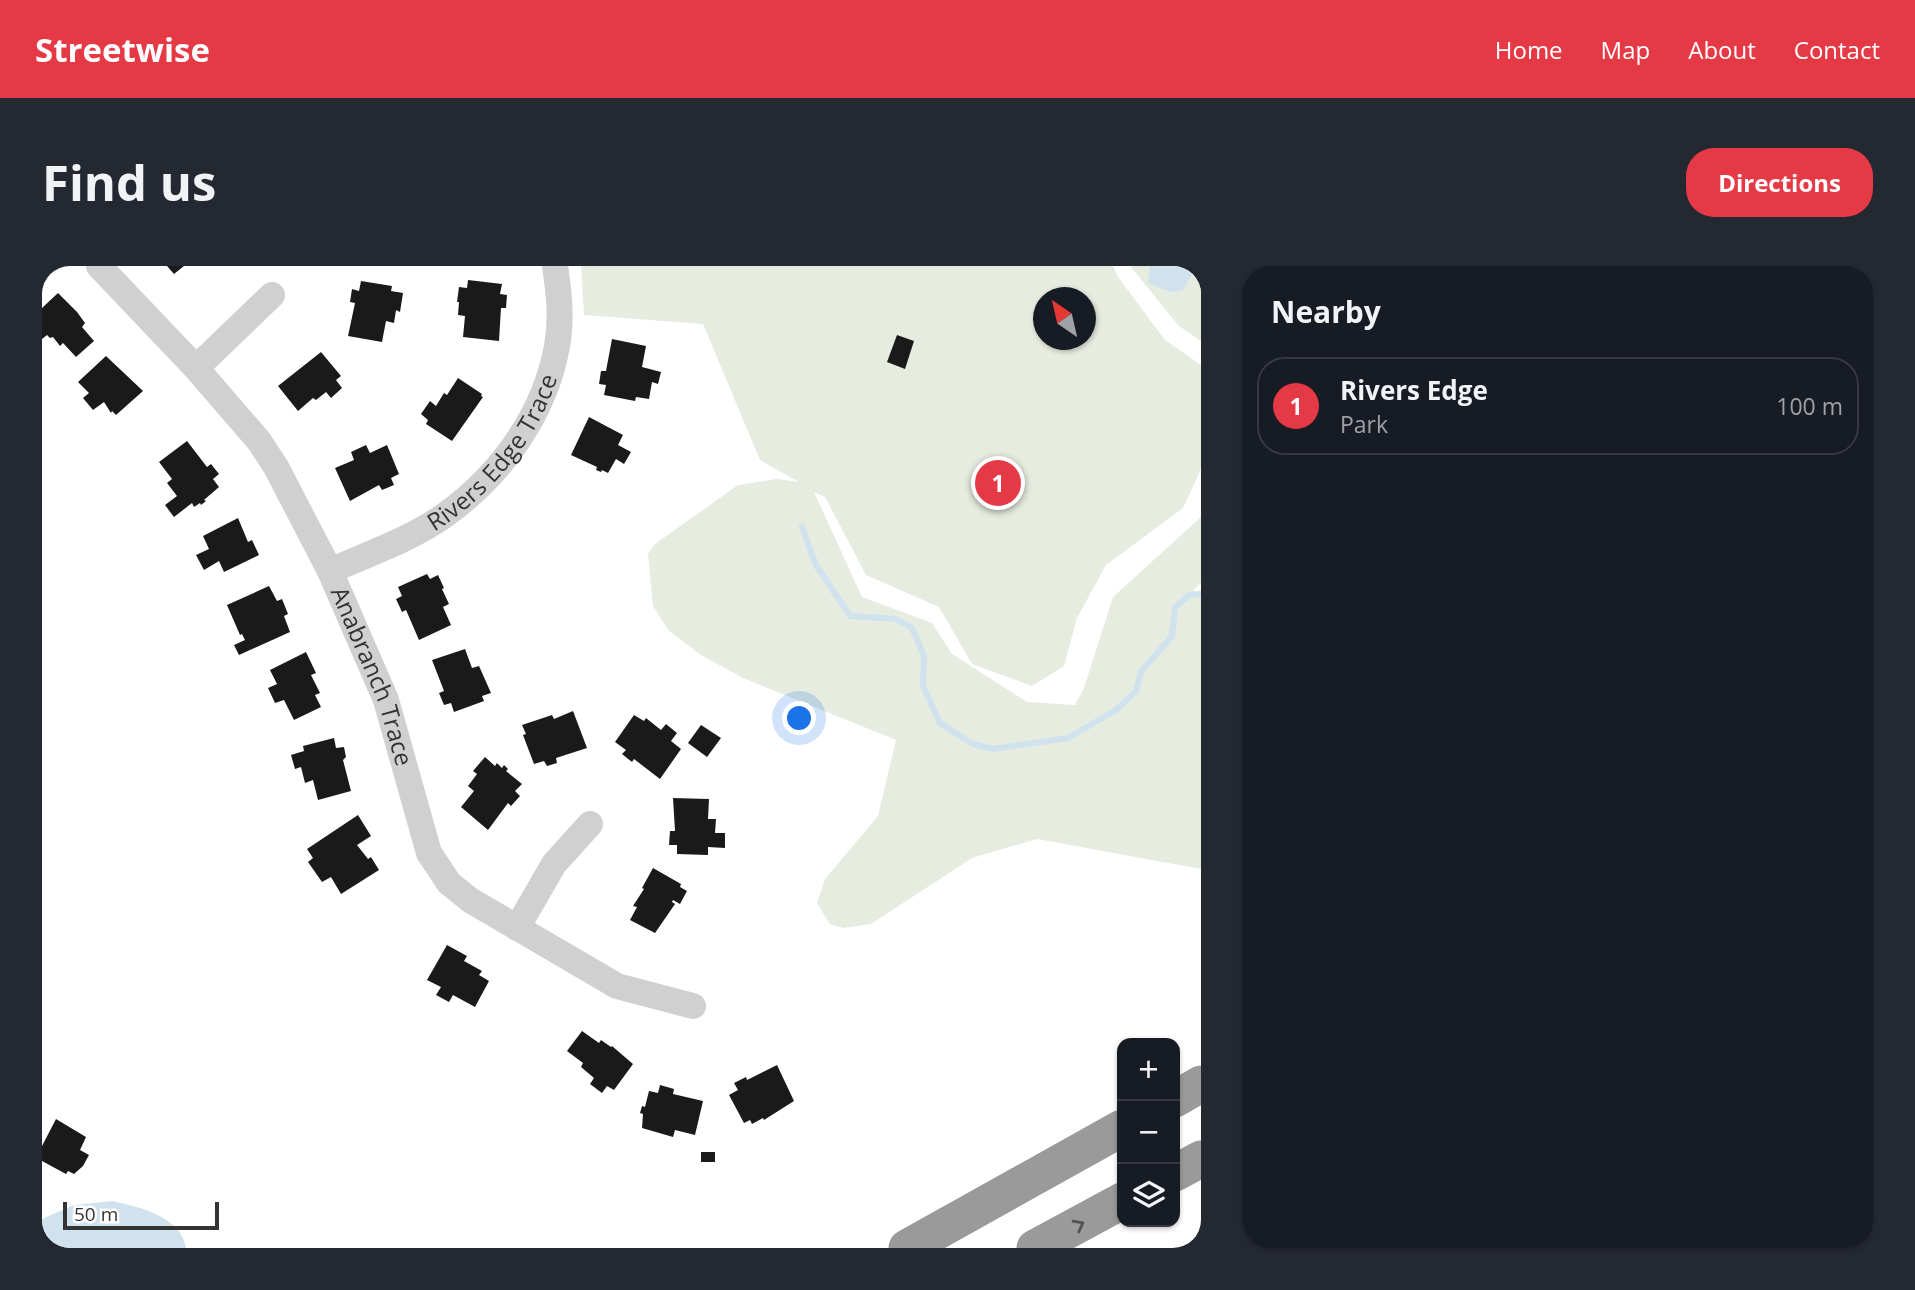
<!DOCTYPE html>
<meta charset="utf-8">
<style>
body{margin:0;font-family:"Open Sans",sans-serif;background:#242831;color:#f1f3f6}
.controls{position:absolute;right:21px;bottom:21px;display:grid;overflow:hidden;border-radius:14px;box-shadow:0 2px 5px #0004}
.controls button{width:63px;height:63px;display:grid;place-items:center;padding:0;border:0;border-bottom:2px solid #363941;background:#171b24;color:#f1f3f6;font:35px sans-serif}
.compass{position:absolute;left:991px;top:21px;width:63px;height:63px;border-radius:50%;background:#171b24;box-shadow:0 2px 5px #0004;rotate:326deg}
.scale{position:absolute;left:21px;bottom:18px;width:156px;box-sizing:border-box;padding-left:7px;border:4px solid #333;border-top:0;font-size:19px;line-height:24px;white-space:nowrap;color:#333;-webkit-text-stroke:5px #fff;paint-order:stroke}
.you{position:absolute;left:758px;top:453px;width:24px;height:24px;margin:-18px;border:5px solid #fff;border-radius:50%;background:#1a73e8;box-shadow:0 0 0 10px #1a73e833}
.badge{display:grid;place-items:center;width:46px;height:46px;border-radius:50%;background:#e63946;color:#fff;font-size:23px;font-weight:700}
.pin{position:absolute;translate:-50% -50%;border:4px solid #fff;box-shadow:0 2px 7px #0006}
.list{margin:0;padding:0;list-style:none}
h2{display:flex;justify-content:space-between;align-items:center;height:91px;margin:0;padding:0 28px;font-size:30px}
h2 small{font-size:23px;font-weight:400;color:#9ea1a6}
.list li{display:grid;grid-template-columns:46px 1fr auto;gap:21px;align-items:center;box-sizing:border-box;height:98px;margin:0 14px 14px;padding:0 14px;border:2px solid #363941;border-radius:28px}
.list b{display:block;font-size:26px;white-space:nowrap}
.list p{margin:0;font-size:23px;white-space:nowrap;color:#9ea1a6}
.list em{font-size:23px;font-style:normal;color:#9ea1a6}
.icon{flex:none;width:38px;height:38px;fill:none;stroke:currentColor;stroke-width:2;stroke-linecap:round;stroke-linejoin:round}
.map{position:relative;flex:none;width:1159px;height:982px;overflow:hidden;border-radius:28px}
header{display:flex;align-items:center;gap:42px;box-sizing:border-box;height:98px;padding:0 35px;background:#e63946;color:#fff}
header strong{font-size:33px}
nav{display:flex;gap:38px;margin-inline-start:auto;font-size:24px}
.intro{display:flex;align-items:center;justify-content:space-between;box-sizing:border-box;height:168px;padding:0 42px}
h1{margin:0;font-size:49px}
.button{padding:18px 32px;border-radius:28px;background:#e63946;color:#fff;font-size:24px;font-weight:700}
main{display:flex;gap:42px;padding:0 42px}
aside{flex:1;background:#171b24;border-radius:28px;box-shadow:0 2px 5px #0004}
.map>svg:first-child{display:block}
</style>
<header>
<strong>Streetwise</strong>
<nav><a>Home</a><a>Map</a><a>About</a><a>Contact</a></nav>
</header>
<div class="intro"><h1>Find us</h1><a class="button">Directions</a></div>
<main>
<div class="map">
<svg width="1159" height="982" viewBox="0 0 1159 982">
<rect width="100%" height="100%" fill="#fff"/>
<!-- green -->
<g fill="#e6ecdf" fill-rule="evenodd">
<path d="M539 0H1071L1076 11 1123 74 1159 99V203L1141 242 1064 299 1035 352 1022 400 990 420 930 398 897 341 824 309 783 231 772 226 820 331 890 357 910 388 985 436 1033 439 1042 422 1071 331 1159 251V317L1151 324 1159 330V603L995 573 930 592 829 658 801 662 788 658 775 637 783 613 836 550 854 474 701 412 659 389 626 364 611 340 606 288 613 278 696 219 735 213 757 216 718 194 661 58 542 49ZM1001 32H1044V74H1001Z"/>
<path d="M1088 0H1108L1107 17 1150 8 1151 0H1159V75L1137 60Z"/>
</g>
<!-- water -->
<g fill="#cfe2ee">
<path d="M1108 0H1151L1150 8 1141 24 1129 26 1106 17Z"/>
<path d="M71 935C96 941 139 950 144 982H0V953L32 939Z"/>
</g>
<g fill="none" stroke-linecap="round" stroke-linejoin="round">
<!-- stream -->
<path stroke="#cfe2ee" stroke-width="6" d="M760 261 774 299 808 350 854 353 870 362 882 390 881 420 898 457 931 478 951 483 1026 472 1074 444 1094 425 1099 406 1130 370 1133 342 1147 329 1159 328"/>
</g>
<!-- building -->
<g fill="#1a1a1a">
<path d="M125 0H142L132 8Z"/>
<path d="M426 14 460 18 458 28 465 29 464 42H459L457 75 421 71 423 50 416 49 417 36H415L417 21 425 22Z"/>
<path d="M319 15 350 20 349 25 361 27 358 46 354 44 352 57 344 55 340 76 306 70 313 37 308 36 310 23 317 25Z"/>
<path d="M16 27 35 46 43 57 40 61 52 75 34 91 21 77 18 80 11 71 8 72 5 69 0 73V42Z"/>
<path d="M855 69 872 75 863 103 845 96Z"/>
<path d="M570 73 604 80 600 101 619 106 616 118 610 116 607 133 594 131 593 135 562 129 564 119 557 118 559 105H564Z"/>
<path d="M279 86 299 110 294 114 300 122 289 132 284 126 274 134 271 132 256 145 236 120Z"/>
<path d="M64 90 101 125 74 149 70 145 69 147 62 136 51 144 41 132 47 127 36 116Z"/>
<path d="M416 112 440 128 439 130 441 131 410 175 384 158 386 154 379 148 388 135 394 140 402 127 405 129Z"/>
<path d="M547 151 581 169 576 179 589 186 582 198 574 193 566 207 560 204 559 206 554 204 555 201 529 189Z"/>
<path d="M145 175 165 201 169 198 177 208 171 213 177 221 162 234 164 235 159 239 158 237 152 241 150 237 132 251 123 239 135 230 125 217 130 213 117 196Z"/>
<path d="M324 179 328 187 345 179 357 208 349 212 352 219 340 224 337 219 308 235 293 202 312 194 309 186Z"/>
<path d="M196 252 206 276 210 274 217 289 182 306 177 295 162 304 154 289 167 283 161 270Z"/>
<path d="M385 308 388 313 396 309 402 322 400 323 407 338 401 341 409 359 377 374 364 344 360 346 354 333 360 330 356 321Z"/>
<path d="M227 320 235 335 240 333 246 348 242 350 248 366 197 389 192 379 203 374 200 368 198 369 185 339Z"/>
<path d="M423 383 430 402 437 400 449 427 440 430 442 435 412 446 409 437 402 439 397 427 402 425 390 394Z"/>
<path d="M264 386 274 407 269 409 278 427 273 429 279 441 252 454 242 434 233 437 226 422 235 418 228 404Z"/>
<path d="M531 445 545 482 514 492 515 497 505 500 502 495 492 498 481 469 484 468 480 459 510 449 512 453Z"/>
<path d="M592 449 602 455 604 452 619 464 624 458 635 467 629 475 639 483 618 513 592 493 590 496 580 488 584 484 573 476Z"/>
<path d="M659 459 679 472 665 491 646 477Z"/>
<path d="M292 472 294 482 302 481 304 491 301 494 309 525 276 534 271 514 263 517 259 501 253 503 249 489 262 485 261 480Z"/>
<path d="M443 491 453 500 455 497 460 502 462 499 466 503 464 505 480 518 473 525 478 530 469 540 466 537 446 564 419 541 432 525 426 520 435 508 431 505Z"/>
<path d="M631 532 667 533 666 553H674L673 567H683V582L666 581V589L635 588V579H627L628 565H633Z"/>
<path d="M316 549 329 570 315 579 326 593 329 591 337 604 299 628 289 611 280 616 266 596 271 592 265 583Z"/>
<path d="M611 602 639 618 638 621 645 625 638 638 631 634 630 636 633 638 613 667 588 654 595 641 591 640 602 623 600 622Z"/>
<path d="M405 679 425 690 422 695 440 705 437 709 447 715 433 741 411 729 407 736 394 729 399 721 385 714Z"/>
<path d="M540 765 557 777 559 774 569 781 570 780 591 798 572 824 565 820 560 827 548 818 552 812 539 801 541 797 525 785Z"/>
<path d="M735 799 752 835 722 854 721 852 710 858 708 854 702 857 687 829 696 824 692 817 704 811 705 814Z"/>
<path d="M618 819 632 823 631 828 661 835 653 869 633 864 631 871 600 862 601 848 598 847 600 840 603 841 607 825 616 827Z"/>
<path d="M14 853 44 871 38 884 47 889 41 900 32 908 26 905 24 908 0 895V880Z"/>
<rect x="659" y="886" width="14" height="10"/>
</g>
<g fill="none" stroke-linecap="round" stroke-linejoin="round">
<!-- minor -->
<g stroke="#d0d0d0" stroke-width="26">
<path id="s1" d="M57 0 154 102 217 175 234 201 288 305 344 434 387 587 407 617 428 634 575 720 651 740"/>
<path d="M154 102 230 29"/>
<path id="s2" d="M288 305C326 288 370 273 403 249 459 209 503 148 515 80 520 53 517 26 513 0"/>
<path d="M475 662 512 598 548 558"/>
</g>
<!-- highway -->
<g stroke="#9a9a9a" stroke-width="37">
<path d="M1133 833 1159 818"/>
<path d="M1133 907 1159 893"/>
<path d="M865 982 1080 862"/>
<path d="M993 982 1080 935"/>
</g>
</g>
<!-- one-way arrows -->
<defs><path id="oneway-chevron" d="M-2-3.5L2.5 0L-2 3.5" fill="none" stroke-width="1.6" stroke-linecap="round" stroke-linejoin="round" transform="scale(1.75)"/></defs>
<use stroke="#525252" href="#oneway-chevron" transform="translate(1037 959) rotate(-28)"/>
<g text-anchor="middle" stroke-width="7" stroke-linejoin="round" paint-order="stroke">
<!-- street labels -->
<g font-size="24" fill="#333" stroke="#fff">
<text dy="8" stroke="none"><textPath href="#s2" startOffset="208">Rivers Edge Trace</textPath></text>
<text dy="8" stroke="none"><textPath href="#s1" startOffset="499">Anabranch Trace</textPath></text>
</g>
</g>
</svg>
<div class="controls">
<button>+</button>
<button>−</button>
<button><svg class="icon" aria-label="layers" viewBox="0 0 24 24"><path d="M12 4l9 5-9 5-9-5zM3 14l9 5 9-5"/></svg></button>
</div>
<svg class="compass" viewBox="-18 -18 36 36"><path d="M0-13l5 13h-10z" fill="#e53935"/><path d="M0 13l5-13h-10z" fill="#9ea1a6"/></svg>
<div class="scale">50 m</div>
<div class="you"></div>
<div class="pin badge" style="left:956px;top:217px">1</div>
</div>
<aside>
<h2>Nearby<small></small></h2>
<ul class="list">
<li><span class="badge">1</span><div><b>Rivers Edge</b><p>Park</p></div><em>100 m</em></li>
</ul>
</aside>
</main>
